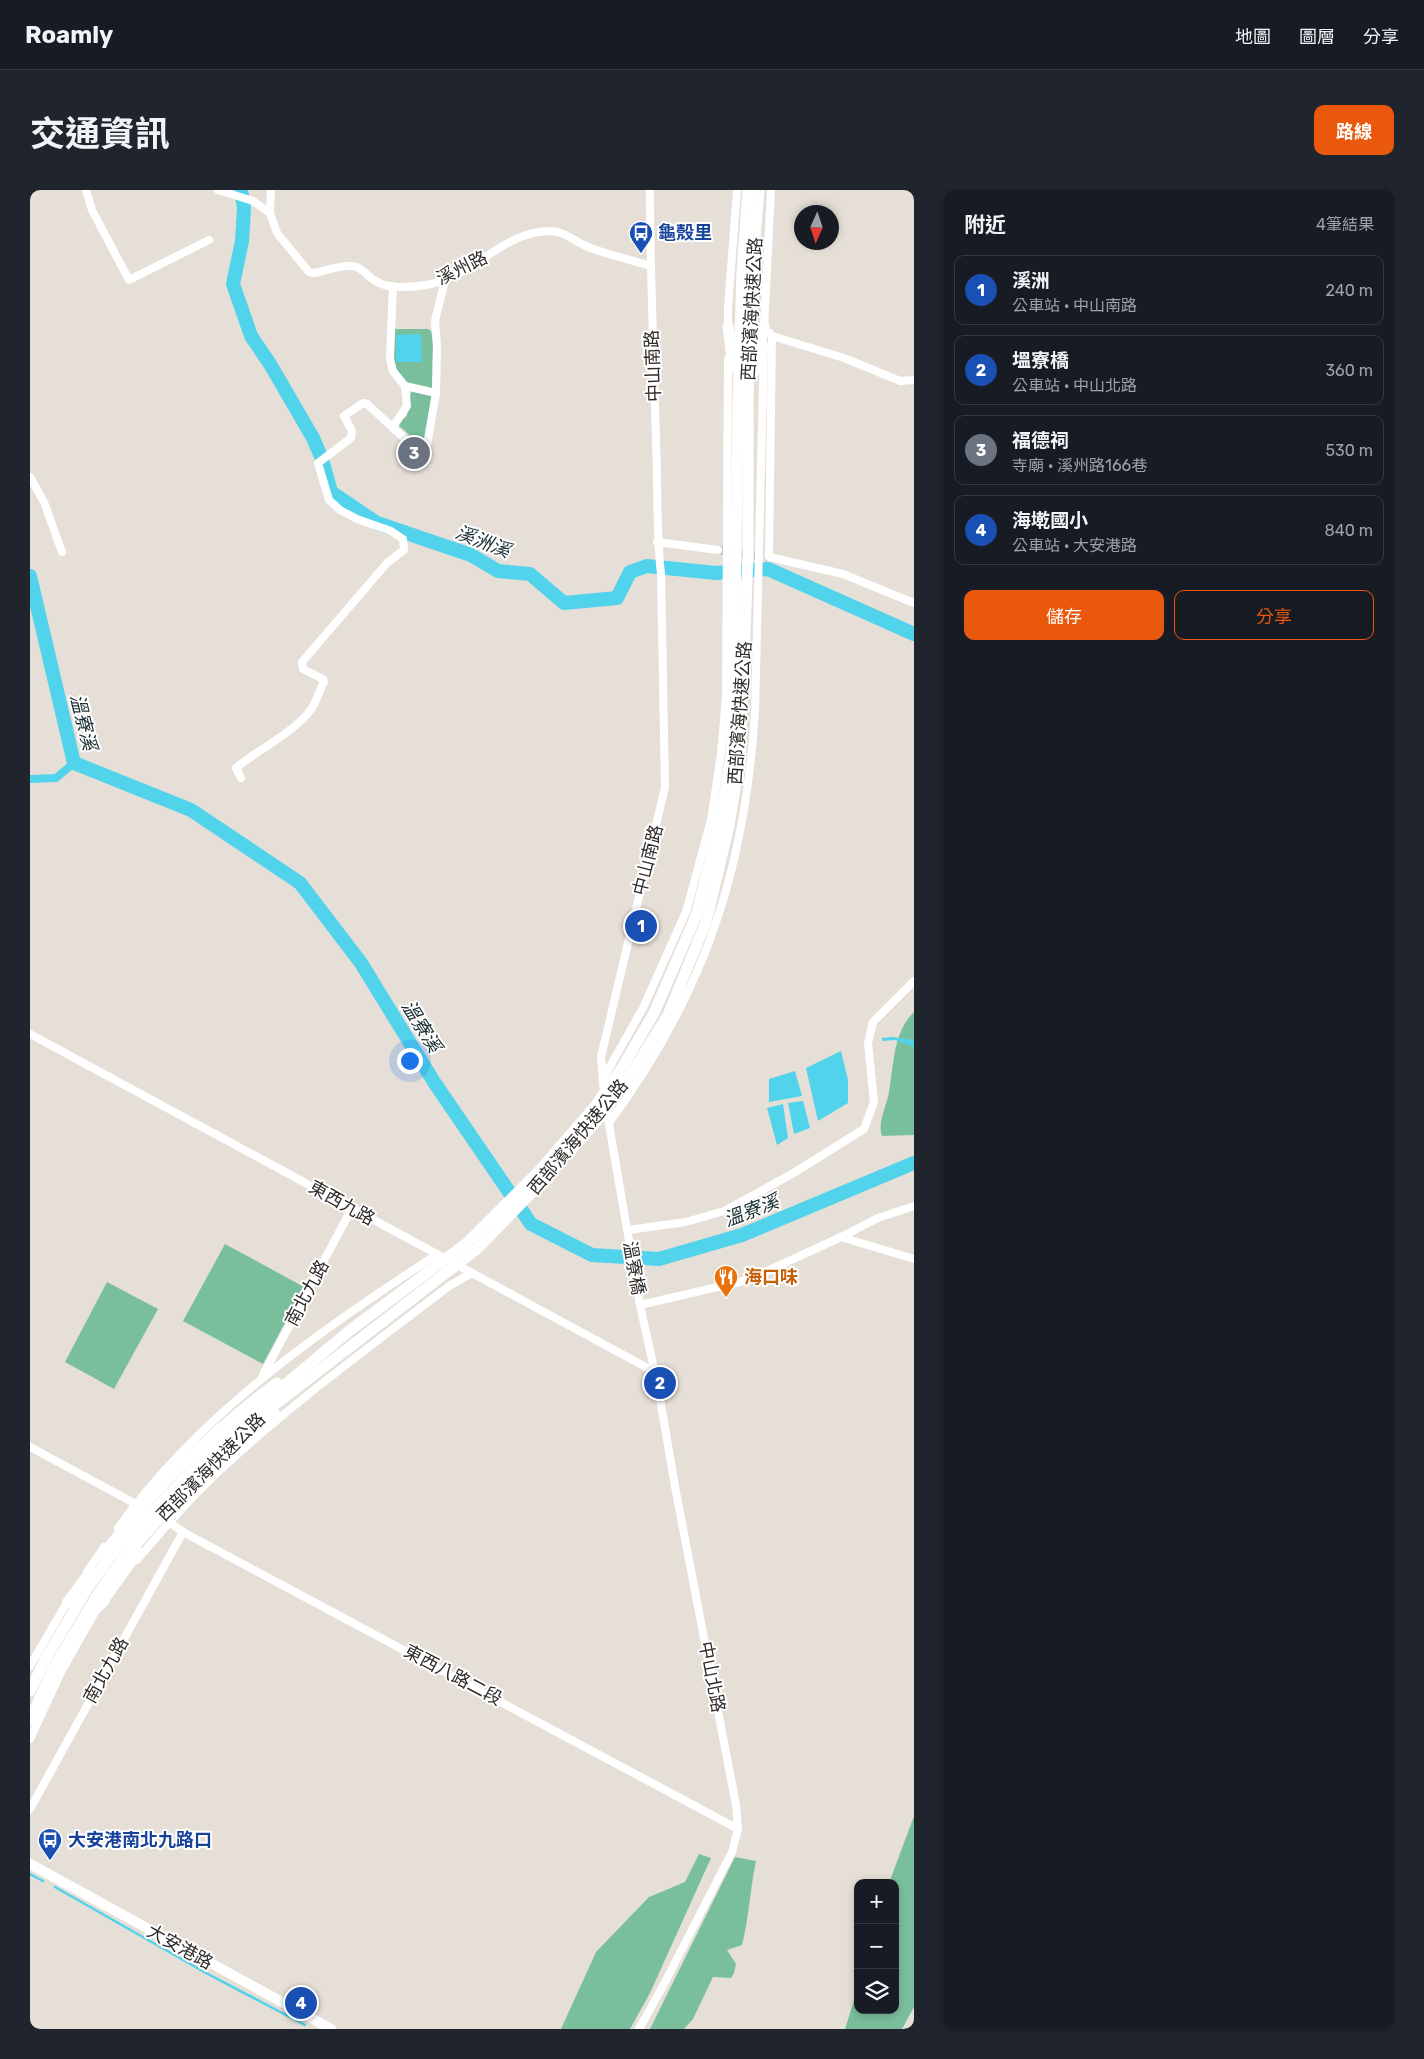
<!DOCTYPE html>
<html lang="zh-TW">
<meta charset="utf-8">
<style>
body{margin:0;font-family:Rubik,"Noto Sans TC",sans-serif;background:#20242c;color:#f1f3f6}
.controls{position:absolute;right:15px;bottom:15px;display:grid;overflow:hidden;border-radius:10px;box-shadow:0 2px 8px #0003}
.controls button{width:45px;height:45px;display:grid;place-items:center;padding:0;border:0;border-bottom:1px solid #363941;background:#171b24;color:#f1f3f6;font:25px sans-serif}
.compass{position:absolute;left:764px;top:15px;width:45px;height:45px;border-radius:50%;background:#171b24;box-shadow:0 2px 8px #0003;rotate:183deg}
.you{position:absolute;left:379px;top:870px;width:18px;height:18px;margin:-12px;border:4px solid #fff;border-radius:50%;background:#1a73e8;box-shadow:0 0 0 8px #1a73e833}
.badge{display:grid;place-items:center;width:32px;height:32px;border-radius:50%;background:#ea580c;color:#fff;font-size:16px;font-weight:700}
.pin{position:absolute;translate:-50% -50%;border:2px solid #fff;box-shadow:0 1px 5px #0006}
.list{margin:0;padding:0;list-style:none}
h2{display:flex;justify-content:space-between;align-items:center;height:65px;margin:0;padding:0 20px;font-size:21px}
h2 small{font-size:16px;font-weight:400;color:#9ea1a6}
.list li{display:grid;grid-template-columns:32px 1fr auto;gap:15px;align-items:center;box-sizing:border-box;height:70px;margin:0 10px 10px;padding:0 10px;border:1px solid #363941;border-radius:10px}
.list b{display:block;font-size:19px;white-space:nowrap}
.list p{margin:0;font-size:16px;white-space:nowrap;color:#9ea1a6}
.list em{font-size:16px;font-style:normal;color:#9ea1a6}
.actions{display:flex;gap:10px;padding:15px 20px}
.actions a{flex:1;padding:11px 0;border:1px solid #ea580c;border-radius:10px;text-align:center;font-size:18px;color:#ea580c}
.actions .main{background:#ea580c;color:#fff}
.icon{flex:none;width:28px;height:28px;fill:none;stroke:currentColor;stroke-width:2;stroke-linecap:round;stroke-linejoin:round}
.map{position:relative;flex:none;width:884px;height:1839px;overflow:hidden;border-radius:10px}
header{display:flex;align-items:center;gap:30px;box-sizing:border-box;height:70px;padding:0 25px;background:#171b24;border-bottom:1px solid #363941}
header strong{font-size:24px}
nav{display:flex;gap:28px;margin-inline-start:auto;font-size:18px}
.intro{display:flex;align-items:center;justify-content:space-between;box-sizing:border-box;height:120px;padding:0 30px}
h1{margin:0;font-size:35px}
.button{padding:12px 22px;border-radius:10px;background:#ea580c;color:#fff;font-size:18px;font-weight:700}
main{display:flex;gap:30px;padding:0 30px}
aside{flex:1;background:#171b24;border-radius:10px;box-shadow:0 2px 8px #0003}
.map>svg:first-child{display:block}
</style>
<header>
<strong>Roamly</strong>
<nav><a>地圖</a><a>圖層</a><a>分享</a></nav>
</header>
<div class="intro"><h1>交通資訊</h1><a class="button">路線</a></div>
<main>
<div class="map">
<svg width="884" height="1839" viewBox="0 0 884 1839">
<rect width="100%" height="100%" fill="#e6dfd7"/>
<!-- green -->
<g fill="#7abf9d">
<path d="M363 139H398L401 141 403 150 402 204 396 251 390 254 367 234 377 226 381 202 364 179Z"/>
<path d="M884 822V945L852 946C847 933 857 915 859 902 864 874 863 842 884 822Z"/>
<path d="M195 1054 274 1097 233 1174 153 1131Z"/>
<path d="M77 1092 128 1119 84 1199 35 1172Z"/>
<path d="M884 1626V1817L872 1839H815L828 1797V1820H865V1693H859Z"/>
<path d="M669 1664 681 1668 620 1803 600 1839H531L566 1762 619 1707 655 1692Z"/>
<path d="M705 1667 726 1671C720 1699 719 1728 712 1755L697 1760 706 1774 704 1783 701 1788 683 1787 663 1829 654 1839H620Z"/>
</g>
<!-- water -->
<g fill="#50d3eb">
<path d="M391 144 392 172H366V145Z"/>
<path d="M862 847 884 850V857L865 850 852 851V848Z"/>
<path d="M811 861 818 890V913L788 931 776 878Z"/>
<path d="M765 881 772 906 739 912V889Z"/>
<path d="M773 911 780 938 764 944 758 913Z"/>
<path d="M753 914 758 948 747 955 737 918Z"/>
</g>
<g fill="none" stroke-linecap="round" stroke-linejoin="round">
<!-- stream -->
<g stroke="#50d3eb" stroke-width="2.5">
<path d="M0 1684 13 1691"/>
<path d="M25 1697 176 1783 275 1835"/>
</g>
<!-- canal -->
<path stroke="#50d3eb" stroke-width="8" d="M0 589 26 588 44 573"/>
<!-- river -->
<g stroke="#50d3eb" stroke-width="14">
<path d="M211 0 214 18 212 51 203 94 221 146 240 174 283 248 292 269 301 302 347 333 441 365 468 381 500 384 534 413 587 408 600 382 617 376 686 383 738 379 884 444"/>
<path d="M0 386 44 573 161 620 270 693 331 773 404 892 501 1034 562 1065 629 1069 712 1045 884 973"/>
</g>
<!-- minor-tunnel -->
<path stroke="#c1bbb4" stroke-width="8" stroke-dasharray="8 4" stroke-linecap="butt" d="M688 360 739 367"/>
<!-- minor -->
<g stroke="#fff" stroke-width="8">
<path d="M56 0 62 20 99 90 179 50"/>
<path d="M188 0 223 11 240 23 247 43 279 82 285 83C296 80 311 75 322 76 331 76 337 86 344 90 357 100 381 97 396 95 442 88 473 41 520 41 534 41 546 52 558 57 578 65 599 69 620 76"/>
<path d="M240 23 241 0"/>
<path d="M734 139 741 0"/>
<path d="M698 140V117L707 0"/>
<path d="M740 143 742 146 814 168 870 191 884 190"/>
<path d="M742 146 739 367 813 384 884 413"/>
<path d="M375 196 406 203"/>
<path d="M363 237 377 216 375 196 363 181 360 169 363 96"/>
<path d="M0 287 14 312 32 362"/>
<path d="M627 352 688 360"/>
<path d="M211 588 206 578C230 558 260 545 280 521 286 513 289 501 294 492L293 489 273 479 272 472 357 373 374 360 373 349 361 341 327 329 310 320 299 310 288 273 321 248 322 241 314 226 333 213 337 214 386 259 397 255 406 203 407 157 405 131 415 90"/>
<path d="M0 844 625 1182"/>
<path d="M573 889 613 818 656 722 681 630 691 564 696 507 698 169"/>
<path d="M574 903 571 867 635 597 631 384C626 340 628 296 626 251 624 167 620 84 620 0"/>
<path d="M576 917 610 1115 628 1197 646 1302 706 1615 708 1639 702 1662 634 1794 609 1839"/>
<path d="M579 933C674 804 715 681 725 522L734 155"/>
<path d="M598 1040 656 1032 694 1021 762 984 834 939 844 912 838 853 843 832 884 791"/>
<path d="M811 1047 848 1028 884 1016"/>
<path d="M610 1115 718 1090 811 1047 884 1069"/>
<path d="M233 1185 322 1018"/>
<path d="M0 1257 106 1314"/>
<path d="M139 1332 153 1342 708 1639"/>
<path d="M88 1338C170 1223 290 1141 406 1065"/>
<path d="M107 1370C133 1339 159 1309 189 1281 261 1214 341 1156 419 1096L442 1083"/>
<path d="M57 1382 74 1357"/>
<path d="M0 1476 39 1409"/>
<path d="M0 1549 31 1482 65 1422 76 1411"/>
<path d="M0 1619 153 1342"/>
</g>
<!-- major -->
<path stroke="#fff" stroke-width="10" d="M0 1674 301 1839"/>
<!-- highway -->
<g stroke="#fff" stroke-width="11">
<path d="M698 136 703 177"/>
<path d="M724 182 734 136"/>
<path d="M209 1254 245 1224"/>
<path d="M74 1364C120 1302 184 1239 247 1193"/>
<path d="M72 1412 108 1362"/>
<path d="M37 1413 61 1381"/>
<path d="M0 1501 15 1470 57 1399 81 1365 201 1240 319 1141 437 1053 509 981 566 915 592 878 624 823 666 726 690 631 701 567 704 513 708 211 712 82 718 0"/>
<path d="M0 1530 24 1477 68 1404 90 1372 145 1311 220 1234 447 1059 512 992 573 924 602 883 638 825 676 732 699 636 710 568 718 365V211L722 84 729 0"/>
</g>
</g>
<!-- icons -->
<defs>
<g id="bus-pin" transform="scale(1.25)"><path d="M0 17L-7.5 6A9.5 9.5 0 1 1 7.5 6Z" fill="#1a4fb4" stroke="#fff"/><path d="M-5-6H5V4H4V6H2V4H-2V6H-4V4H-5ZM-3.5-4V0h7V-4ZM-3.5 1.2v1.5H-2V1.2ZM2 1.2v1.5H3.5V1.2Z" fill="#fff"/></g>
<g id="restaurant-pin" transform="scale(1.25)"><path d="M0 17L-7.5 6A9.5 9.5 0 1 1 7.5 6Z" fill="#e8710a" stroke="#fff"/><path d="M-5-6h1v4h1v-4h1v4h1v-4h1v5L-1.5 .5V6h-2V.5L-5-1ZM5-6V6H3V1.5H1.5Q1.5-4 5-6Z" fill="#fff"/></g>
</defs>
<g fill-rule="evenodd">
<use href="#bus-pin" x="611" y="43"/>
<use href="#restaurant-pin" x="696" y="1087"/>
<use href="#bus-pin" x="20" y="1650"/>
</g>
<g text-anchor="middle" stroke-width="4" stroke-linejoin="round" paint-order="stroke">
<!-- transit labels -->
<g font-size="18" font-weight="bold" fill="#164399" stroke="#fff" text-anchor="start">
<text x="628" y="49">龜殼里</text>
<text x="38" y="1656">大安港南北九路口</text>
</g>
<!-- street labels -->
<g font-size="18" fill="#2f2c29" stroke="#fff">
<text transform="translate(432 78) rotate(-26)" y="6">溪州路</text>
<text transform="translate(722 119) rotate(-87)" y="6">西部濱海快速公路</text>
<text transform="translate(623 176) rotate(-92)" y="6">中山南路</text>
<text transform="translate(710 523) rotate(-86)" y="6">西部濱海快速公路</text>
<text transform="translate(618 670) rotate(-76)" y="6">中山南路</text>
<text transform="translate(548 947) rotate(-50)" y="6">西部濱海快速公路</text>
<text transform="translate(312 1013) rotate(29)" y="6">東西九路</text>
<text transform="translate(604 1078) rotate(80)" y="6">溫寮橋</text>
<text transform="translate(277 1103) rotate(-62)" y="6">南北九路</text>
<text transform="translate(181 1277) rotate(-45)" y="6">西部濱海快速公路</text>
<text transform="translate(76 1480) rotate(-61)" y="6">南北九路</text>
<text transform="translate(423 1485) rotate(28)" y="6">東西八路二段</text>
<text transform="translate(682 1487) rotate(79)" y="6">中山北路</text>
<text transform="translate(150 1757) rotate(29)" y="6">大安港路</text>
</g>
<!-- food labels -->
<g font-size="18" font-weight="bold" fill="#c56008" stroke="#fff" text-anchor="start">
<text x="714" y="1093">海口味</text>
</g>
<!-- water labels -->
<g font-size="19" font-style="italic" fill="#182e32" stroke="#fff">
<text transform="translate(453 351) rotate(21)" y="7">溪洲溪</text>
<text transform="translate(54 532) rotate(76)" y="7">溫寮溪</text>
<text transform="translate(392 836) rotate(58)" y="7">溫寮溪</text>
<text transform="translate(721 1020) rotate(-21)" y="7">溫寮溪</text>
</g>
</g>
</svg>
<div class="controls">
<button>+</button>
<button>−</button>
<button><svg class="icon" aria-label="layers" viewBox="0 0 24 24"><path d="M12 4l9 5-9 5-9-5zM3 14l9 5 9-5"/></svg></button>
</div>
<svg class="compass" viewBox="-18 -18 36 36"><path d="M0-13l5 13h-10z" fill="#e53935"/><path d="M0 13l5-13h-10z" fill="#9ea1a6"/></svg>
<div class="you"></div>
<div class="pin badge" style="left:611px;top:736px;background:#1a4fb4">1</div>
<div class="pin badge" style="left:630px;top:1193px;background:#1a4fb4">2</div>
<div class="pin badge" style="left:384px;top:263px;background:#6b7280">3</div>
<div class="pin badge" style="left:271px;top:1813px;background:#1a4fb4">4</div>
</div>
<aside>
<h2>附近<small>4筆結果</small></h2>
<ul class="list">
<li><span class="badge" style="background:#1a4fb4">1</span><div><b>溪洲</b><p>公車站 · 中山南路</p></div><em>240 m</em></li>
<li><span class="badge" style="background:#1a4fb4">2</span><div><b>塭寮橋</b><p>公車站 · 中山北路</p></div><em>360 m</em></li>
<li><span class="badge" style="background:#6b7280">3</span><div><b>福德祠</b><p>寺廟 · 溪州路166巷</p></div><em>530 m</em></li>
<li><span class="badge" style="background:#1a4fb4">4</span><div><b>海墘國小</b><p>公車站 · 大安港路</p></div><em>840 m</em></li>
</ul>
<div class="actions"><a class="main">儲存</a><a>分享</a></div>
</aside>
</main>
